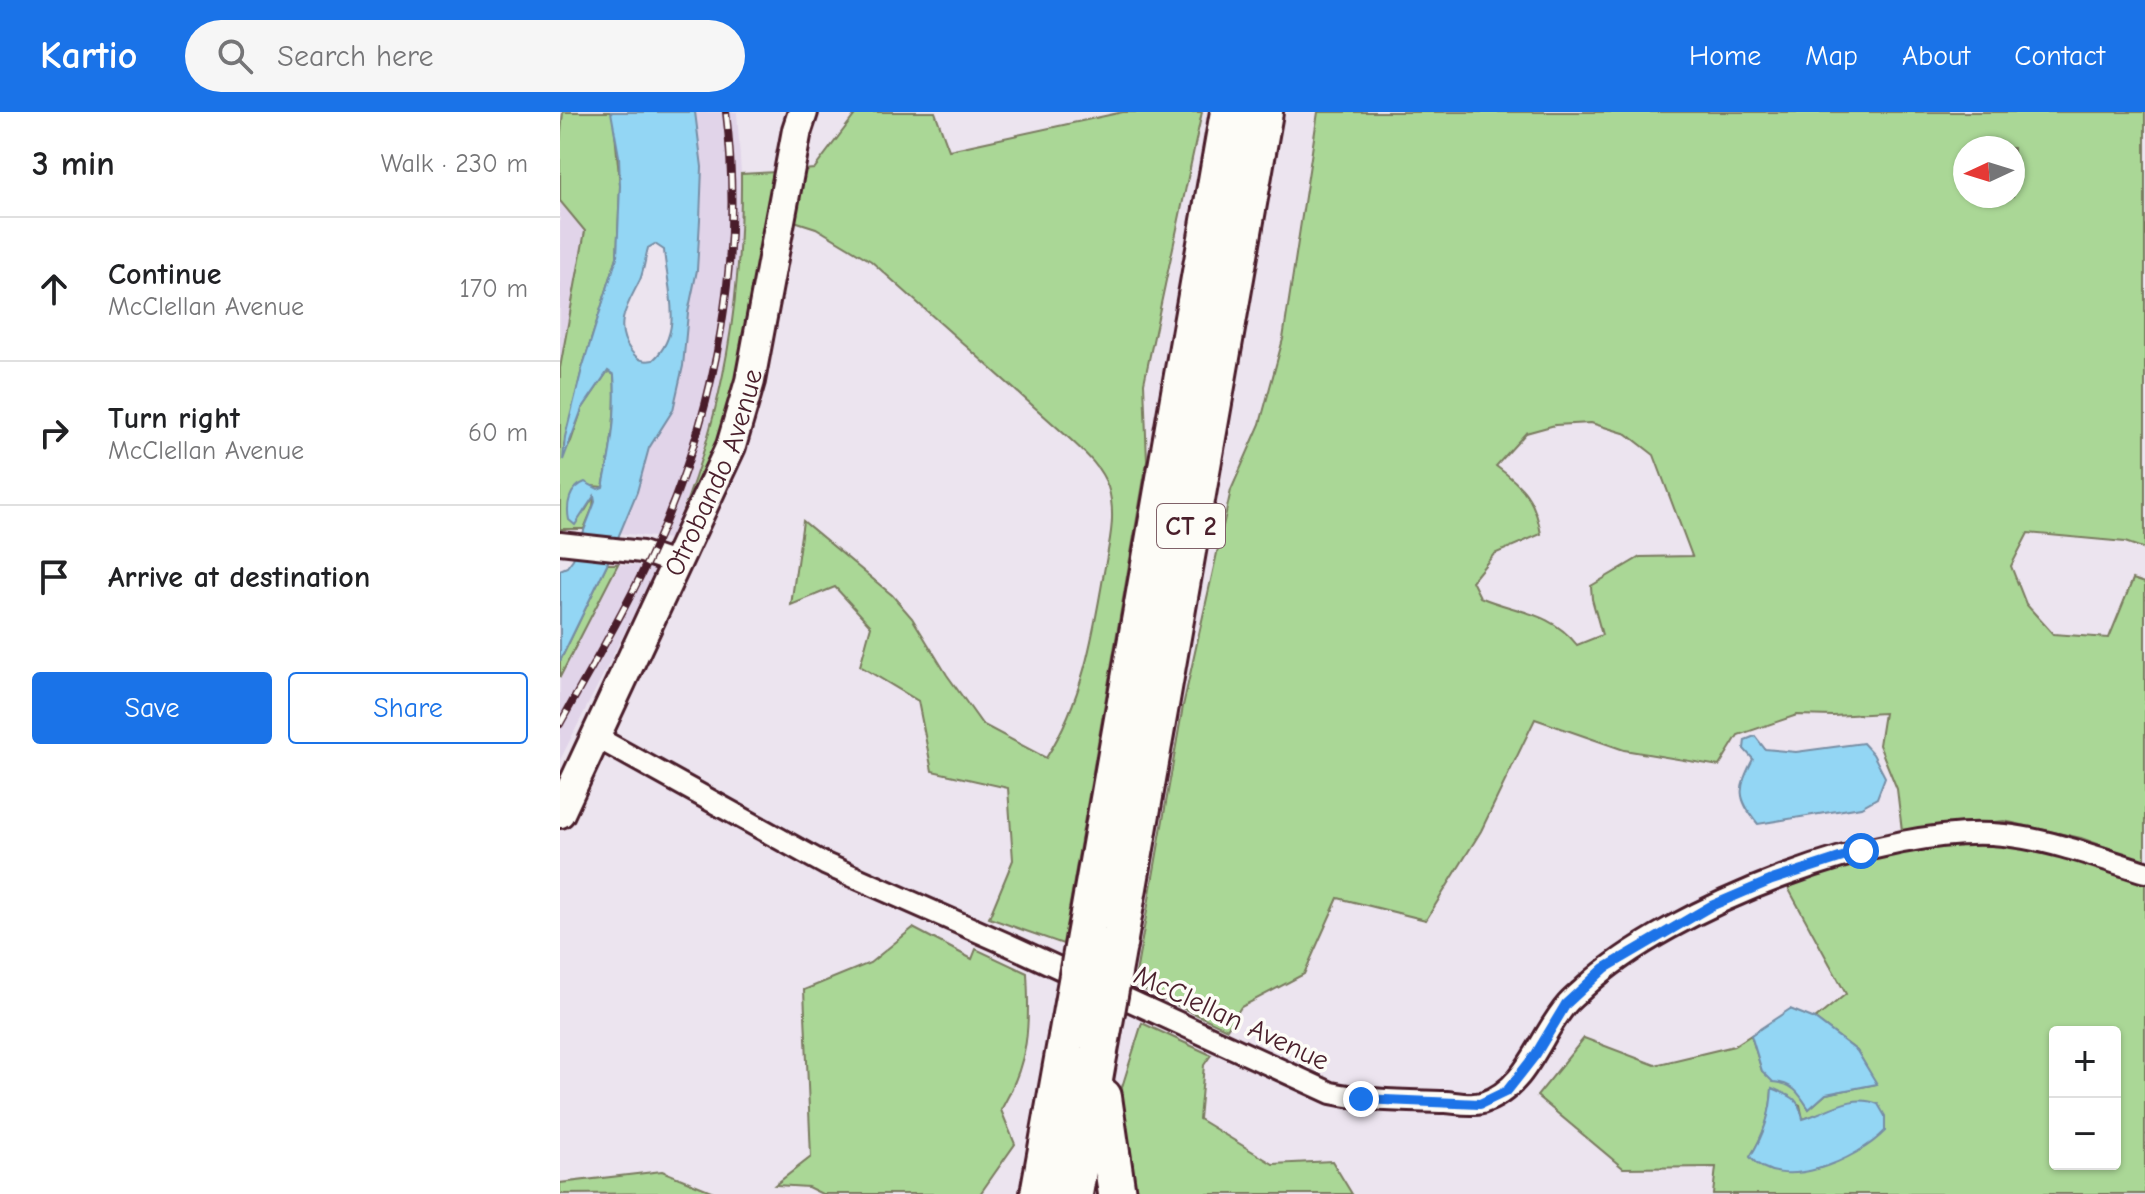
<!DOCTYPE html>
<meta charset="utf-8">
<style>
body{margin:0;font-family:"Comic Neue",sans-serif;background:#f6f6f6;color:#202124}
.controls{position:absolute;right:24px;bottom:24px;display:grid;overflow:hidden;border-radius:8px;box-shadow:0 2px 6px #0004}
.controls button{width:72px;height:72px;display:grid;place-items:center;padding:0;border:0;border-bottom:2px solid #e0e0e0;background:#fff;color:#202124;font:40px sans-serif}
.compass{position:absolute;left:1393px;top:24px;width:72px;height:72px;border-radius:50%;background:#fff;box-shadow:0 2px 6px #0004;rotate:266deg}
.stop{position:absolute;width:24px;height:24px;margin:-18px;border:6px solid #1a73e8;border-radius:50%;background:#fff}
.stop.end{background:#1a73e8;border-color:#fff;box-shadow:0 2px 8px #0008}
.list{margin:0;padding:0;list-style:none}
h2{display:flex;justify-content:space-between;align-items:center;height:104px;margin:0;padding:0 32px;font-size:34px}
h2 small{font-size:26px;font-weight:400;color:#757577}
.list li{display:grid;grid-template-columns:52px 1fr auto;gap:24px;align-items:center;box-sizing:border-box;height:144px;padding:0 32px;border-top:2px solid #e0e0e0}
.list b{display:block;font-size:30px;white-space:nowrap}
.list p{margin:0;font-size:26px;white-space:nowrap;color:#757577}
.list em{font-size:26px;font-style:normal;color:#757577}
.actions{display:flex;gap:16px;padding:24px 32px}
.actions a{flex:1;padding:18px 0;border:2px solid #1a73e8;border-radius:8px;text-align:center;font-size:28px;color:#1a73e8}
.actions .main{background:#1a73e8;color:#fff}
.icon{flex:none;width:44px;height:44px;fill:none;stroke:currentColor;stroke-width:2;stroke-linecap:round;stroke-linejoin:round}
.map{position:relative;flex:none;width:1585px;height:1082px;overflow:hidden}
header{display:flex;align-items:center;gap:48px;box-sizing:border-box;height:112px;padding:0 40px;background:#1a73e8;color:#fff}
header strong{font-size:38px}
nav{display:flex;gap:44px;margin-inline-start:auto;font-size:28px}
.search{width:560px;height:72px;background:#f6f6f6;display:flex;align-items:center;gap:20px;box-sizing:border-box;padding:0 28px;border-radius:44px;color:#757577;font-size:30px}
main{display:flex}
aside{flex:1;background:#fff}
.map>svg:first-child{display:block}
</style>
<header>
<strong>Kartio</strong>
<div class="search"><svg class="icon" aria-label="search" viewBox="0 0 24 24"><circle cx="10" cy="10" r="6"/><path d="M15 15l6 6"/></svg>Search here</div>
<nav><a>Home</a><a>Map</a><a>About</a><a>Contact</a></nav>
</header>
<main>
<aside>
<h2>3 min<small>Walk · 230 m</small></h2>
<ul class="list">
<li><svg class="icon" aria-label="ahead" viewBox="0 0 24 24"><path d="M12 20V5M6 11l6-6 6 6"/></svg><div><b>Continue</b><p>McClellan Avenue</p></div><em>170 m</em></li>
<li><svg class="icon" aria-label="right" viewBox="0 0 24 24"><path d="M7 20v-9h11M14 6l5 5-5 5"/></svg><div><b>Turn right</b><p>McClellan Avenue</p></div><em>60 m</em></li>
<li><svg class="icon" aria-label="arrive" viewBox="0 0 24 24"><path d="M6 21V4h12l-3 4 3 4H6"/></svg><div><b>Arrive at destination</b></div></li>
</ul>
<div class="actions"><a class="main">Save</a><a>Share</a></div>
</aside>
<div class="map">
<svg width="1585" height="1082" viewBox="0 0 1585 1082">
<rect width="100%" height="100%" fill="#ece4ef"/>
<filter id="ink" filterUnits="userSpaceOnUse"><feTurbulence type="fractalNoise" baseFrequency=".0125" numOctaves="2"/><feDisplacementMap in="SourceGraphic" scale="16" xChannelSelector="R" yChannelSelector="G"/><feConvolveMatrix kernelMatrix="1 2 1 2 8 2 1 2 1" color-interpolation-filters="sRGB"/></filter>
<g filter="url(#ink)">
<!-- built -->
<g fill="#e1d4e9">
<path d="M135 0H177L181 62 182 120 178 177 165 263 147 332 111 427 59 421 77 380 89 336 117 275 123 254 128 201 137 158 142 86V55Z"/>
<path d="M0 89 25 119 0 256Z"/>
<path d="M58 452 97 456 0 648V565Z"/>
</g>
<!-- green -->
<g fill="#aad796" stroke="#7a7b60" stroke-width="2" fill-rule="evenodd">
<path d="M3 0H53L60 74 57 145 22 257 4 333V341L11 329 22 297 48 259 54 263C57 298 51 340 43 375L32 374 25 399 34 384 33 395 24 417H0V256L25 119 0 89V30Z"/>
<path d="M297 0H375L389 38 563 0H642L584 271 587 349 503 832 429 806 453 748 448 676 372 659 358 589 300 554 311 514 275 475 231 493 243 409 332 483 352 506 387 563 422 612 486 646C522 590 533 525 544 460 549 432 557 403 548 375 541 355 525 341 510 327L311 149 256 116 228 107 233 59 254 57Z"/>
<path d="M758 0H1585V437L1565 430 1468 421 1451 454 1466 492 1493 522 1549 526 1573 467 1585 471V749L1521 726 1444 709 1342 719 1337 677 1319 633 1324 601 1273 604 1237 603 1178 623 1159 654 1064 638 975 607 921 719 866 808 778 786 744 862 681 895 667 917 574 873 623 594 671 378 700 312 723 227ZM1405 36H1453V84H1405ZM1031 311 1067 322 1094 343 1132 444 1080 445 1031 474 1032 487 1042 523 1017 533C990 499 957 501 920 485L912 469 934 442 981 422C975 387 963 374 936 354L966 321 995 313Z"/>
<path d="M216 60 173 290 130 394 117 414C164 298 182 187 181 62Z"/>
<path d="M47 452H58L0 565V549Z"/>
<path d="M1440 733 1497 741 1585 770V1082H1153L1156 1055 1063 1056 977 984 1024 926 1095 953 1174 934 1191 923 1202 959 1237 977 1249 997 1266 982 1316 972 1297 939 1255 907 1286 882 1226 772 1336 742 1387 734ZM1495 920H1555V1052H1495ZM1212 977 1240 993 1243 1007 1261 1001 1190 1045C1204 1024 1211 1002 1212 977Z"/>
<path d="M353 816 412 847 416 837 467 861C470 916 469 949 441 998L455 1032 420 1082H262L248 1075 215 1073 251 1045 244 878 310 851Z"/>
<path d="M582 911 651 943 644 953 639 1007 713 1052 772 1049 792 1082H571L562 975Z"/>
<path d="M102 1059 156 1081 0 1082V1071Z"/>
</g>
<!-- water -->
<g fill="#93d6f4" stroke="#768da4" stroke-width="2" fill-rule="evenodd">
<path d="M51 0H135L142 55 140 108 137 158 128 201 123 254 113 298 89 336 77 380 47 452 0 549V458L7 455 13 447 35 390 34 384 15 413 9 408C6 393 9 376 25 370L38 377 43 375C51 340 57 298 54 263L48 259 22 297 3 348 5 325 22 257 57 145 60 74 59 44ZM95 132 104 138C107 176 125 219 93 248 83 250 78 248 71 239 52 214 68 192 80 168 84 158 85 147 88 136Z"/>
<path d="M1195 624 1205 637 1236 640 1303 631 1313 642 1325 665 1317 686 1301 695 1198 712C1176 685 1178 677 1193 647L1184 637 1185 628Z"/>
<path d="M1230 897 1255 907 1297 939 1317 972 1266 982 1249 997C1239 981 1233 971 1213 970L1202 959 1191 923Z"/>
<path d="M1212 976C1233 985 1238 985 1243 1007 1269 999 1292 981 1318 992L1325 1004V1019C1297 1048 1220 1082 1190 1045 1204 1023 1211 1002 1212 976Z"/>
</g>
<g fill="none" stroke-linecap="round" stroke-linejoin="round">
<!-- street casing -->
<g stroke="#4a1f2b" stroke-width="26">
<g id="street">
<path d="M0 431 82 440 117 452"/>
<path d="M36 625 265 752 449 833 771 981C809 989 847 989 886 990 897 991 911 994 922 991 967 977 979 924 1007 892 1012 886 1019 881 1025 875 1109 796 1328 710 1444 723 1491 728 1540 746 1585 760"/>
</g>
</g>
<!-- secondary casing -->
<g stroke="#4a1f2b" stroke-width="34">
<g id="secondary">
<path id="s1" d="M0 701 171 334 190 269 237 18 243 0"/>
</g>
</g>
<!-- highway casing -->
<g stroke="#4a1f2b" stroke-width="42">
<g id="highway">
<path d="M527 813 669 0"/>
<path d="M559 827 704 0"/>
<path d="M543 985 557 1082"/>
<path d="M479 1082 507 925"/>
<path d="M514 1082 539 939"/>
</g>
</g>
<!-- street -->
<use href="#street" stroke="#fdfcf7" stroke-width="20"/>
<!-- secondary -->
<use href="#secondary" stroke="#fdfcf7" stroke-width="28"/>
<!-- highway -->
<use href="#highway" stroke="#fdfcf7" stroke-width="36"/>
<!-- rail casing -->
<g stroke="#4a1f2b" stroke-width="8">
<path id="rail" d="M0 612C33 552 69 492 97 429 157 295 184 146 166 0"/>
</g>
<!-- rail -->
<use href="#rail" stroke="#fdfcf7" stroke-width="5" stroke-dasharray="15" stroke-linecap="butt"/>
<!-- highway-bridge casing -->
<g stroke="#4a1f2b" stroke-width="42" stroke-linecap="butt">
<g id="highway-bridge">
<path d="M507 925 527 813"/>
<path d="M539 939 559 827"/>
</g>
</g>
<!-- highway-bridge -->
<use href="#highway-bridge" stroke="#fdfcf7" stroke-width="36"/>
</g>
</g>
<g fill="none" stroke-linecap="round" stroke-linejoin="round" filter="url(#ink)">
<!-- route -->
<path stroke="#1a73e8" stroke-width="10" d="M801 987 920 992 947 979 976 942 1006 892 1045 856 1151 794 1212 768 1301 739"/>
</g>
<g text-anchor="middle" stroke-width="7" stroke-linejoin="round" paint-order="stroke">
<!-- shield labels -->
<rect fill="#fdfcf7" stroke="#806168" stroke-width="2" x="597" y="392" width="68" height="44" rx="6"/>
<g font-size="26" font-weight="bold" fill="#4a1f2b">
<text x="631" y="423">CT 2</text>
</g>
<!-- street labels -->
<g font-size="28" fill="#4a1f2b" stroke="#fdfcf7">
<text dy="10" stroke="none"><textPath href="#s1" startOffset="374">Otrobando Avenue</textPath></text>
<text transform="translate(672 905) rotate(25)" y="10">McClellan Avenue</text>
</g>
</g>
</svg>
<div class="controls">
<button>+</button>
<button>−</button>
</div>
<svg class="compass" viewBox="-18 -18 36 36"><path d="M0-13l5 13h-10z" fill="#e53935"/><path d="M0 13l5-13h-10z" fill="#757577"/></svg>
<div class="stop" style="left:1301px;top:739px"></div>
<div class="stop end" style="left:801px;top:987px"></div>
</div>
</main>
